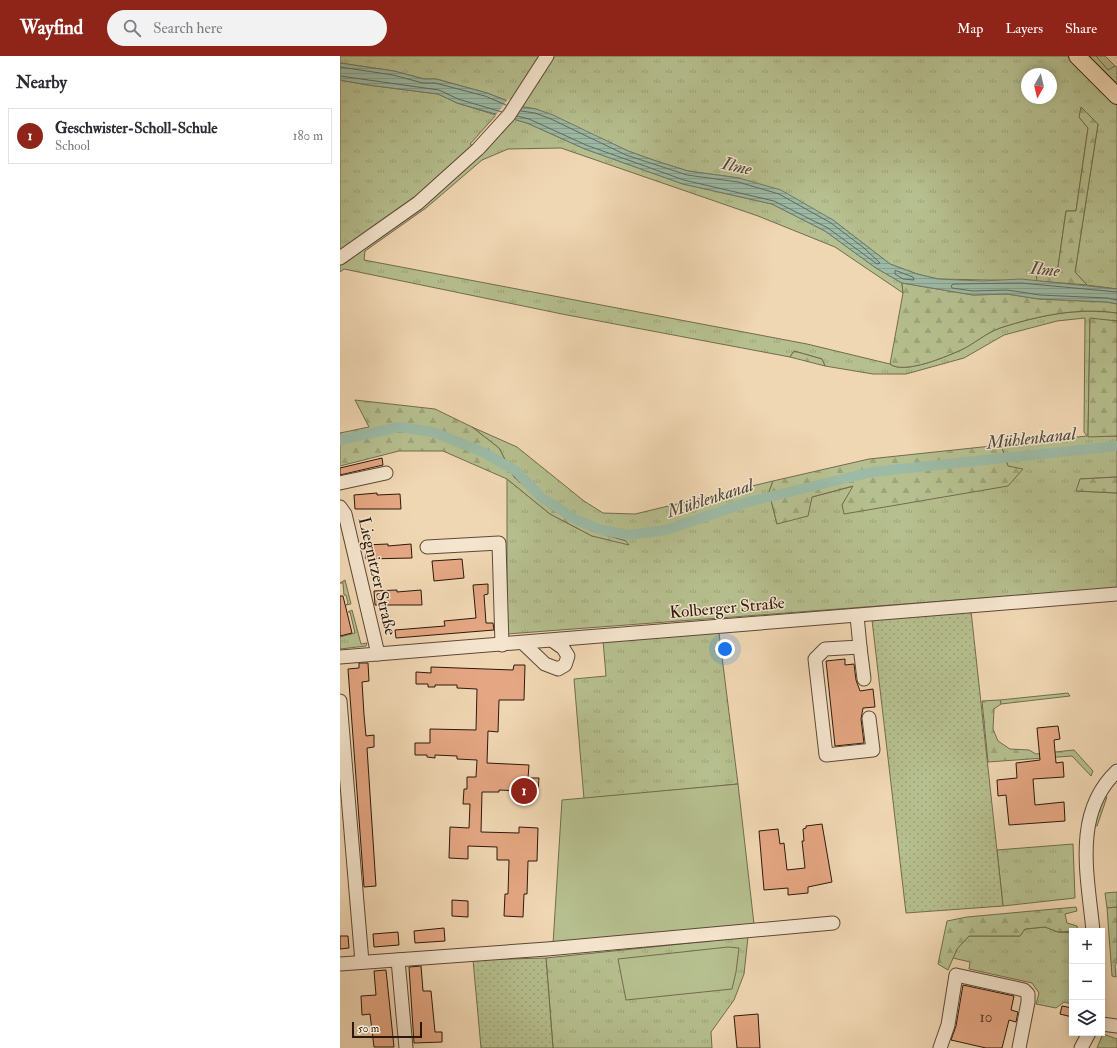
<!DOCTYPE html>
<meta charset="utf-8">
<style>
body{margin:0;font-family:"IM FELL Double Pica",serif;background:#f2f2f3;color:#2b2b33}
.controls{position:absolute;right:12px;bottom:12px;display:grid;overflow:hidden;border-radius:0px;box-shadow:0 2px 10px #0003}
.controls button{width:36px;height:36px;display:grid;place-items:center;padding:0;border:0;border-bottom:1px solid #e1e1e2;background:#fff;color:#2b2b33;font:20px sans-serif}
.compass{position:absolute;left:681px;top:12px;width:36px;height:36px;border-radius:50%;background:#fff;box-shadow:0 2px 10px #0003;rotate:188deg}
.scale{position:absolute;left:12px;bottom:10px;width:70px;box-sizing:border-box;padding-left:4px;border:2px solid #2d190b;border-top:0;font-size:11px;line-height:14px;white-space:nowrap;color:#2d190b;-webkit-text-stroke:3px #f5e5ce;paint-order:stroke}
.you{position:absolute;left:385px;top:593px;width:14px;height:14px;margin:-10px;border:3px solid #fff;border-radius:50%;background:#1a73e8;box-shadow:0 0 0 6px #1a73e833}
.badge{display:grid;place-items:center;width:26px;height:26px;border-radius:50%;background:#8f2418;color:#fff;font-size:13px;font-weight:700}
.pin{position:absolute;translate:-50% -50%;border:2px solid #fff;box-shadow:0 1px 4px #0006}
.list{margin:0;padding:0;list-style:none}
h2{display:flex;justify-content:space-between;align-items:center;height:52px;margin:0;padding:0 16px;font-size:17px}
h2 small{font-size:13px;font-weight:400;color:#7c7c81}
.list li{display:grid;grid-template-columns:26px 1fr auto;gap:12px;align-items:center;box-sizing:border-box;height:56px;margin:0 8px 8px;padding:0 8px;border:1px solid #e1e1e2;border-radius:0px}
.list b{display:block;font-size:15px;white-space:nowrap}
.list p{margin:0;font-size:13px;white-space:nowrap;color:#7c7c81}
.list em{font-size:13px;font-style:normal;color:#7c7c81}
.icon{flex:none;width:22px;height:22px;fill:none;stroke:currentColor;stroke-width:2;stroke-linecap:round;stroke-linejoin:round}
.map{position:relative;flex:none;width:777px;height:992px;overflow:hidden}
header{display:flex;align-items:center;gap:24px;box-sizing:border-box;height:56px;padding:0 20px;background:#8f2418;color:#fff}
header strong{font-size:19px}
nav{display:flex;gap:22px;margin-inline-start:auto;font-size:14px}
.search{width:280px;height:36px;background:#f2f2f3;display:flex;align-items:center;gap:10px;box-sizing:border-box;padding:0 14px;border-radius:22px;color:#7c7c81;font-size:15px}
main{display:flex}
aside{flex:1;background:#fff}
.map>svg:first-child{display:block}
</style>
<header>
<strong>Wayfind</strong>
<div class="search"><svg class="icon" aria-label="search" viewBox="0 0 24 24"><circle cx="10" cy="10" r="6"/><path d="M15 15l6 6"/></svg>Search here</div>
<nav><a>Map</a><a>Layers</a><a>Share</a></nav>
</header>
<main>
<aside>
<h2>Nearby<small></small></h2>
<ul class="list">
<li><span class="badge">1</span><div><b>Geschwister-Scholl-Schule</b><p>School</p></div><em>180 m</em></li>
</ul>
</aside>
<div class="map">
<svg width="777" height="992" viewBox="0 0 777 992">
<defs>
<pattern id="grass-tufts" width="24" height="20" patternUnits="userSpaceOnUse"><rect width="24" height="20" fill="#b6bf8f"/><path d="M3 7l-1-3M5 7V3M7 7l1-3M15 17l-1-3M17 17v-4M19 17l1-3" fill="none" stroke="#9da47a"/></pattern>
<pattern id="forest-firs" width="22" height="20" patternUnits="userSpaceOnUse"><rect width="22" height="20" fill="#b6bf8f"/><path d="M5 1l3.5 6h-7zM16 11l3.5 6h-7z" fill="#9da47a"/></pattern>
<pattern id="garden-dots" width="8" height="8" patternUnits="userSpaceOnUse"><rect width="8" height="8" fill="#b6bf8f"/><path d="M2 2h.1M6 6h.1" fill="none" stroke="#9da47a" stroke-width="1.8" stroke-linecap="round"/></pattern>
<pattern id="water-rules" width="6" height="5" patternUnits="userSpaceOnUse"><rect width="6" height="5" fill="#9cbaa6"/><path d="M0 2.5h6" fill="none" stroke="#879f8e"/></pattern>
</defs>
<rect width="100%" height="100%" fill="#f0d7b3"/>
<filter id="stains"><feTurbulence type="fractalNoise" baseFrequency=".005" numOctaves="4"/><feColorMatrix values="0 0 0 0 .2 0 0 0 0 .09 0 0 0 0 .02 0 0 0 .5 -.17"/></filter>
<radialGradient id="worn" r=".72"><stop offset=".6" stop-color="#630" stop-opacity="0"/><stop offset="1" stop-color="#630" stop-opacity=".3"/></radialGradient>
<!-- grass -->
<g fill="url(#grass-tufts)" stroke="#726c4d" fill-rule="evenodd">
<path d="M0 0H756L768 13 775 10 777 11V233L747 229 735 216 758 68 739 61 748 72 736 155H726L717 218 697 217V225L598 223 577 218 550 208 493 164 399 122 348 115 316 105 288 95 196 53 183 51 147 37 96 23H84L54 15 0 7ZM687 18H711V42H687Z"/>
<path d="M0 24 28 29 98 38 117 47 156 59 130 88 144 97 174 63 187 67 245 93 343 128 432 148 485 175 536 212 562 227 563 237 495 191 418 160 221 92 168 93 142 104 86 152 25 195 24 204 467 288 550 308C564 319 608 300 623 293 635 287 646 277 660 272 697 260 738 251 777 257V265L750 263 748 380H777V421L740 423 737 435 777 437V532L167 578V423L210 458 252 480 286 485 252 475 211 453 174 420 159 392 132 371 177 391 244 445 263 457 295 458 433 425 429 436 437 468 472 441 514 430 502 449 668 410 661 389 747 380 744 376 745 262 717 265 664 279 624 302 566 318H533L485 310 482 303 454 295 450 301 222 258 4 213 0 216Z"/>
<path d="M5 524 11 548 6 549 8 547 6 539H4L3 527H0Z"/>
<path d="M12 554 21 588 27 587 26 590 0 593V581L15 577 10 556H8Z"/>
<path d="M379 577 398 728 244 743 234 623 266 620 263 584Z"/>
<path d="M728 637 730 640 661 648 660 644Z"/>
<path d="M762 738 767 741 757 770 752 769Z"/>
<path d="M733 788 735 842 663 850 657 794Z"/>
<path d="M777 836V851L767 852 765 837Z"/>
<path d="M705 871 718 876 732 877V948L724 946 716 952 696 948 699 937 692 927 629 913 630 906 613 902 617 893 629 880H680L685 873Z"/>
<path d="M408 881 404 918 394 944 371 976 372 992H213L206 902Z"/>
<path d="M763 978 777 983V992H757Z"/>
</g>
<!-- forest -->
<g fill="url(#forest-firs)" stroke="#726c4d">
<path d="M756 0H765L775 10 768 14Z"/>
<path d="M741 51 758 68 735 216 747 229 697 225 696 217 717 218 726 155H736L748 72 739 61Z"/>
<path d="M562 227 633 239 667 238 699 243 767 246 777 248V257C738 251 697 260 660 272 646 277 635 287 623 293 608 300 564 319 550 308L563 237Z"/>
<path d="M750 262 777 265V380L748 381Z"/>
<path d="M454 295 482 303 485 310 450 301Z"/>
<path d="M15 344 95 353 132 371 159 392 174 421 211 453 252 475 286 485 289 489 252 480 210 458 167 423 103 395H59L0 410V377L29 371Z"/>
<path d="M661 389 668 410 683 413 668 430 504 458 502 449 513 430 472 441 468 460 437 468 429 436 433 425 529 403Z"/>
<path d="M777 421V437L736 435 740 423Z"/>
<path d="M660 644 661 648 654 653 653 673 658 685 670 693 689 694 696 698 734 694 753 715 751 720 732 700 648 706 642 645Z"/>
<path d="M736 851 737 855 725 858 727 867 737 870 738 875 718 876 705 871 685 873 680 880H629L617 893 608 914 598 908 607 865 627 861Z"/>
<path d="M777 851V906L775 909 776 921 772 920 767 852Z"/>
</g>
<!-- park -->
<g fill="#b6bf8f" stroke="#726c4d">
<path d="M398 728 414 868 213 888 222 744Z"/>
<path d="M388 891 399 892 396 916 392 933 286 944 278 903Z"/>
</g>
<!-- garden -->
<g fill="url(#garden-dots)" stroke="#726c4d">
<path d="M631 555 663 850 566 857 532 564Z"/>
<path d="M206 902 213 992H141L133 904Z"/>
</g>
<!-- water -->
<path fill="url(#water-rules)" stroke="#707a68" d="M0 7 54 15 84 23H96L147 37 183 51 196 53 213 59 288 95 316 105 348 115 399 122 441 134 493 164 550 208 577 218 598 223 642 225 681 223 777 233V248L767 246 699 243 667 238 633 239 562 227 536 212 485 175 432 148 343 128 245 93 187 67 117 47 98 38 28 29 0 24Z"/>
<!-- pier -->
<path fill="#f0d7b3" d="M168 43 184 49 173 65 155 60Z"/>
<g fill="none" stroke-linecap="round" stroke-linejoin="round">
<!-- shore -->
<g stroke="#646a58" stroke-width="1">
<path d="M0 11 53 19 83 27H95L145 40 166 49"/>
<path d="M0 20 99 34 118 43 162 56"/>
<path d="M177 60 189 63 246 89 344 124 434 145 488 172 537 208 540 207 524 192 491 167 439 138 398 126 347 119 286 99 211 63 195 57 181 55"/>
<path d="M557 215 573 221 574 224 563 223 555 218V215Z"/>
<path d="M777 236 681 227 613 228 611 230 612 232 633 235 667 234 700 239 767 242 777 244"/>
</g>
<!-- canal -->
<path stroke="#9cbaa6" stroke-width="10" d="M0 384 59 371 93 376 141 395 176 415 201 441 235 463 262 474 288 479 326 474 408 446 532 416 777 390"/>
</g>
<!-- building -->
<g fill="#e5a783" stroke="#2d190b">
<path d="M42 402 43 409 0 419V412Z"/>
<path d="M37 437V439L60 438 61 453H15L14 439Z"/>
<path d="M48 488V490L71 488 72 502 26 503 25 489Z"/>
<path d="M122 503 124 522 94 525 92 505Z"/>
<path d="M148 528V538L144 539 146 567H153L154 574 56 582 55 574 105 570 104 565 136 562 133 529Z"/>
<path d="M57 534V536L81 534 82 549H35L34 535Z"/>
<path d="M0 540H3L12 577 0 580Z"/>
<path d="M505 603V609L514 608 516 624 520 635 533 633 535 651 523 652 521 663 524 687 495 690 486 605Z"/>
<path d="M19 607H28L29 625 22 626 24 659 26 680 34 679V691L27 692 36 830 24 831 8 613 19 612Z"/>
<path d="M174 609H185L184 644H159L158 676 148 675 147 707 189 709 188 722H199L198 736 189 735V738L180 737V735L159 734V736H142L141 776 179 777V771L198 772 197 805H188L187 838H184L183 861 164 860 165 838H168L169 804H157V791L128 790V803L109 802 110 771 129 772 130 748H123L124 733H127V721H136L137 704 117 703V700L95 699V702L87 701V699H75V687H90V673L136 674 137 633 117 632V629H95V631H88V628H76V616L91 617V611L173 614Z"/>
<path d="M718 670 720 683 714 684 716 707 723 706 724 721 693 723 695 749 724 746 725 765 669 769 666 739 658 740 657 724 677 722 676 707 700 704 697 672Z"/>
<path d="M482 768 492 826 468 831V837L448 839V832L424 834 419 775 438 773 440 788 444 787 447 814 465 812 462 785H464L463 773 466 772V770Z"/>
<path d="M112 844 128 845V861L112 860Z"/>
<path d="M104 872 105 885 75 887 74 875Z"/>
<path d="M58 876 59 889 34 891 33 878Z"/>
<path d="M0 880H8L9 892 0 893Z"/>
<path d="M81 910 83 935H91L95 976H102V986L74 987 69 911Z"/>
<path d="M46 914 54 991H34L30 958 22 959 21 940 36 939 34 915Z"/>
<path d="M623 929 674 940 671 954 678 956 676 966 669 964 662 992H646L611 984 616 970Z"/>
<path d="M722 950 732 952V961L720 958Z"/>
<path d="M418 958 420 992H397L394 960Z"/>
</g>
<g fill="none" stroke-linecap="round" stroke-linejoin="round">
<!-- minor casing -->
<g stroke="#5e4835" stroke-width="15">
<g id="minor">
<path d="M0 202 78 147 138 93 169 59 207 0"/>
<path d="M0 427 46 417"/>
<path d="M0 451 5 458 38 598"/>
<path d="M87 491 159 487 162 589"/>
<path d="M517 560 520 591 485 593 475 603 486 699 533 694 529 662"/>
<path d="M183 587 205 608 218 613 225 609 228 600 223 592 213 585"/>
<path d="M520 591 524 623"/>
<path d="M0 601 777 538"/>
<path d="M0 645 22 906"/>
<path d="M753 875C748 821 732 757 777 715"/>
<path d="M58 904 66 992"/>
<path d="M0 908 207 893 493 867"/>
<path d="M762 968 777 970"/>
<path d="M600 992 608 969 616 919 684 934 688 938V946L679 992"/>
<path d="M741 992 749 977"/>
</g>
</g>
<!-- major casing -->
<g stroke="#2d190b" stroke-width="18">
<path id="major" d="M737 0 777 40"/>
</g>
<!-- minor -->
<use href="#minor" stroke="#f5e5ce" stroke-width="13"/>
<!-- major -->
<use href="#major" stroke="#f0d7b3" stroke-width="16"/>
</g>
<g text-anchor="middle" stroke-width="3" stroke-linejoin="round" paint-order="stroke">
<!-- number labels -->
<g font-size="15" fill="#5b3c29">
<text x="646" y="966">10</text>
</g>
<!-- street labels -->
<g font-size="17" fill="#2d190b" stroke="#f5e5ce">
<text transform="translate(38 520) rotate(77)" y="6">Liegnitzer Straße</text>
<text transform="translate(387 551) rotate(-5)" y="6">Kolberger Straße</text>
</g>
<!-- water labels -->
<g font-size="18" font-style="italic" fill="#4e493a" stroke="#f5e5ce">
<text transform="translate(397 110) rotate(13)" y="6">Ilme</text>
<text transform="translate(705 213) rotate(6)" y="6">Ilme</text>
<text transform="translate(691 382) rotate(-6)" y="6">Mühlenkanal</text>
<text transform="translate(370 442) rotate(-18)" y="6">Mühlenkanal</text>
</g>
</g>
<rect width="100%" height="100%" filter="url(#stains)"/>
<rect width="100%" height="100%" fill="url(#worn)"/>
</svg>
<div class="controls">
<button>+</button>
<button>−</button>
<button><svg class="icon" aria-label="layers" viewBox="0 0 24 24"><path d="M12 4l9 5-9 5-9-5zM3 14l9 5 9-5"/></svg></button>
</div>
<svg class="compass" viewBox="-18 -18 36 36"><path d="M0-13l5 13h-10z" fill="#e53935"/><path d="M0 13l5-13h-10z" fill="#7c7c81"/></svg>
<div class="scale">50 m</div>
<div class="you"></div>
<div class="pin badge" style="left:184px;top:735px">1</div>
</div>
</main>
